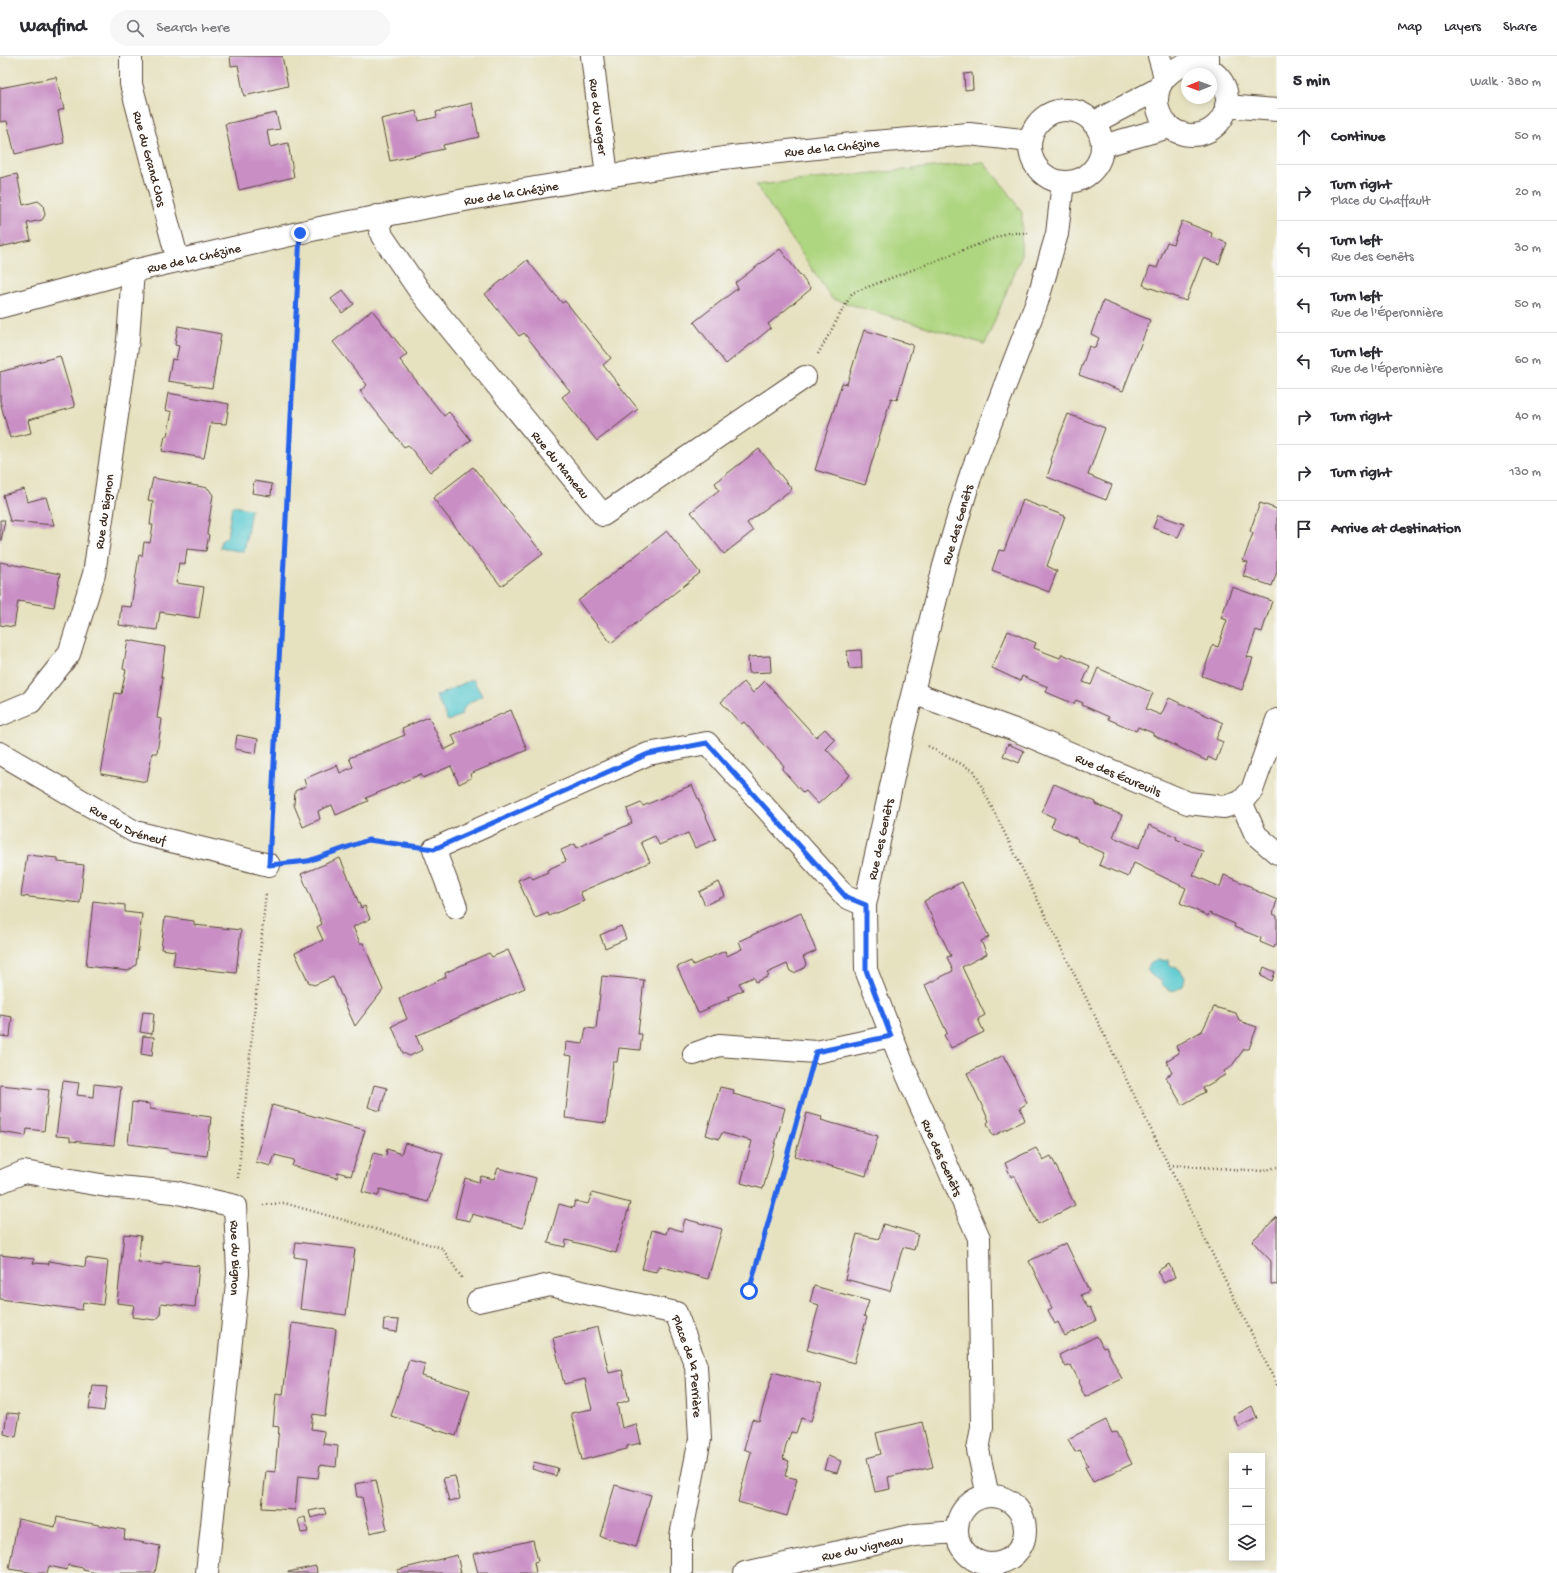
<!DOCTYPE html>
<meta charset="utf-8">
<style>
body{margin:0;font-family:"Gochi Hand",sans-serif;background:#f7f7f7;color:#2b2b33}
.controls{position:absolute;right:12px;bottom:12px;display:grid;overflow:hidden;border-radius:0px;box-shadow:0 2px 10px #0003}
.controls button{width:36px;height:36px;display:grid;place-items:center;padding:0;border:0;border-bottom:1px solid #e1e1e2;background:#fff;color:#2b2b33;font:20px sans-serif}
.compass{position:absolute;left:1181px;top:12px;width:36px;height:36px;border-radius:50%;background:#fff;box-shadow:0 2px 10px #0003;rotate:269deg}
.stop{position:absolute;width:12px;height:12px;margin:-9px;border:3px solid #2563eb;border-radius:50%;background:#fff}
.stop.end{background:#2563eb;border-color:#fff;box-shadow:0 1px 4px #0008}
.list{margin:0;padding:0;list-style:none}
h2{display:flex;justify-content:space-between;align-items:center;height:52px;margin:0;padding:0 16px;font-size:17px}
h2 small{font-size:13px;font-weight:400;color:#7c7c81}
.list li{display:grid;grid-template-columns:26px 1fr auto;gap:12px;align-items:center;box-sizing:border-box;height:56px;padding:0 16px;border-top:1px solid #e1e1e2}
.list b{display:block;font-size:15px;white-space:nowrap}
.list p{margin:0;font-size:13px;white-space:nowrap;color:#7c7c81}
.list em{font-size:13px;font-style:normal;color:#7c7c81}
.icon{flex:none;width:22px;height:22px;fill:none;stroke:currentColor;stroke-width:2;stroke-linecap:round;stroke-linejoin:round}
.map{position:relative;flex:none;width:1277px;height:1517px;overflow:hidden}
header{display:flex;align-items:center;gap:24px;box-sizing:border-box;height:56px;padding:0 20px;background:#fff;border-bottom:1px solid #e1e1e2}
header strong{font-size:19px}
nav{display:flex;gap:22px;margin-inline-start:auto;font-size:14px}
.search{width:280px;height:36px;background:#f7f7f7;display:flex;align-items:center;gap:10px;box-sizing:border-box;padding:0 14px;border-radius:22px;color:#7c7c81;font-size:15px}
main{display:flex}
aside{flex:1;background:#fff}
.map>svg:first-child{display:block}
</style>
<header>
<strong>Wayfind</strong>
<div class="search"><svg class="icon" aria-label="search" viewBox="0 0 24 24"><circle cx="10" cy="10" r="6"/><path d="M15 15l6 6"/></svg>Search here</div>
<nav><a>Map</a><a>Layers</a><a>Share</a></nav>
</header>
<main>
<div class="map">
<svg width="1277" height="1517" viewBox="0 0 1277 1517">
<rect width="100%" height="100%" fill="#f6f6f2"/>
<filter id="ink" filterUnits="userSpaceOnUse"><feTurbulence type="fractalNoise" baseFrequency=".025" numOctaves="2"/><feDisplacementMap in="SourceGraphic" scale="8" xChannelSelector="R" yChannelSelector="G"/><feConvolveMatrix kernelMatrix="1 2 1 2 8 2 1 2 1" color-interpolation-filters="sRGB"/></filter>
<filter id="wash" filterUnits="userSpaceOnUse"><feTurbulence type="fractalNoise" baseFrequency=".012" numOctaves="4" result="noise"/><feDisplacementMap in="SourceGraphic" scale="16" xChannelSelector="R" yChannelSelector="G"/><feGaussianBlur stdDeviation="0.9" result="paint"/><feColorMatrix in="noise" values="0 0 0 0 0 0 0 0 0 0 0 0 0 0 0 0 0 1.4 0 .05"/><feComposite in="paint" operator="in"/></filter>
<g filter="url(#wash)">
<rect width="100%" height="100%" fill="#e6e1bf"/>
<!-- green -->
<path fill="#aed57f" stroke="#74804e" d="M983 106 1007 134 1022 157 1021 201 985 288 832 243 756 129Z"/>
<!-- water -->
<g fill="#5ccad0" stroke="#4c7a77">
<path d="M232 450 251 453 244 496 220 492 221 485 227 481Z"/>
<path d="M473 623 482 640C472 645 464 648 461 659L448 665 436 640Z"/>
<path d="M1158 904 1162 905 1168 904 1170 909 1180 914 1185 921 1183 930C1177 934 1171 937 1165 931 1164 931 1161 926 1161 925 1154 920 1151 922 1147 912L1149 908Z"/>
</g>
<g id="blocks">
<!-- building -->
<g fill="#c98fc5">
<path d="M230 0H282L288 30 244 40 238 9 231 10Z"/>
<path d="M972 17 973 33 965 34 964 18Z"/>
<path d="M56 21 64 53 58 55 64 87 15 98 7 65 0 66V32Z"/>
<path d="M472 47 479 81 443 89 444 93 390 105 381 63 416 55 419 65 437 61 436 56Z"/>
<path d="M276 57 280 73 267 75 270 91 288 87 294 121 239 134 225 68Z"/>
<path d="M17 118 23 149 38 145 43 149 45 159 42 164 27 167 31 184 0 191V122Z"/>
<path d="M1182 165 1212 177 1211 181 1227 187 1219 208 1203 202 1186 245 1143 229 1150 210 1157 212 1167 186 1173 188Z"/>
<path d="M780 193 811 233 768 268 771 272 726 308 694 266 738 232 735 227Z"/>
<path d="M527 204 562 247 565 245 611 302 603 309 638 353 597 385 562 341 570 335 524 277 519 280 485 238Z"/>
<path d="M343 234 354 248 342 257 331 243Z"/>
<path d="M1103 245 1150 264 1123 335 1079 319 1089 290 1095 292 1099 282 1091 278Z"/>
<path d="M372 254 407 298 400 304 444 360 449 356 471 384 430 416 408 389 404 391 360 335 367 329 333 286Z"/>
<path d="M178 270 221 278 212 332 168 325 172 303 176 304 179 290 175 289Z"/>
<path d="M864 274 913 289 897 344 891 342 865 429 815 414 842 327 847 328Z"/>
<path d="M60 300 75 351 28 364 31 377 10 382 0 345V316Z"/>
<path d="M168 337 229 348 226 368 211 367 204 402 162 395 165 380H167L172 356 165 354Z"/>
<path d="M1068 358 1105 372 1088 419 1112 429 1106 444 1047 421 1052 406 1050 404Z"/>
<path d="M759 393 792 433 747 467 753 475 724 498 691 456 719 434 715 427Z"/>
<path d="M473 411 543 498 501 530 433 442Z"/>
<path d="M153 422 208 432 213 439 207 478 209 479 206 495 187 493 185 508 179 507 176 527 204 531 199 562 160 556 157 574 119 569 121 550 131 551 139 499 142 500 144 486 150 487 153 469H150L153 445 148 444Z"/>
<path d="M254 425 272 428 271 440 252 437Z"/>
<path d="M24 433 27 446 46 441 54 469 10 465 3 439Z"/>
<path d="M1023 444 1065 460 1047 510 1057 515 1049 536 992 514 999 494 1004 495Z"/>
<path d="M1260 447 1277 453V516L1272 530 1243 520 1248 506 1243 505 1253 477 1250 475Z"/>
<path d="M1158 459 1184 468 1178 481 1153 472Z"/>
<path d="M0 464H5L1 485H0Z"/>
<path d="M667 475 700 517 611 587 578 545Z"/>
<path d="M0 506 60 518 54 551 18 545 14 571 0 569Z"/>
<path d="M1232 531 1272 545 1262 576 1256 574 1247 601 1253 602 1242 634 1202 620 1213 589 1218 591 1227 564 1221 562Z"/>
<path d="M1008 575 1036 587 1034 592 1060 602 1062 598 1090 610 1083 626 1091 629 1098 612 1153 637 1146 653 1161 659 1169 642 1223 667 1216 683 1223 686 1216 705 1208 701 1207 705 1153 679V677L1138 671 1136 675 1108 663 1109 661 1082 649 1083 647 1076 644 1074 648 1046 636 1048 631 1022 620 1020 625 992 612Z"/>
<path d="M128 584 165 591 161 620 163 621 157 662 162 663 157 697H152L147 726 101 718 115 637 121 638 126 614 123 613Z"/>
<path d="M861 594 862 612 849 613 847 595Z"/>
<path d="M770 600 771 616 749 617 748 601Z"/>
<path d="M765 625 816 681 825 673 835 684 826 693 850 719 818 748 806 735 803 737 782 713 784 710 744 666 741 668 721 646 744 626 753 637Z"/>
<path d="M511 654 527 694 470 718 471 722 459 728 451 710 423 722 421 718 366 742 368 745 336 759 332 749 318 755 320 763 303 771 294 749 295 735 306 730 304 723 337 709 340 717 353 711 349 702 405 679 402 672 429 661 444 694 456 688 452 679Z"/>
<path d="M237 679 258 683 256 697 235 693Z"/>
<path d="M1008 688 1024 695 1019 707 1003 700Z"/>
<path d="M1054 728 1096 746 1095 748 1122 759 1113 781 1139 792 1149 769 1177 781 1176 783 1203 795 1193 819 1220 831 1224 819 1252 831V833L1277 844 1273 858 1277 860V889H1275L1274 892 1260 886 1261 882 1234 871 1235 868 1209 857 1208 860 1180 847 1186 832 1134 807 1128 821 1099 809 1104 797 1077 785 1078 783 1051 771 1055 762 1042 756Z"/>
<path d="M692 729 716 783 695 792 688 777 659 789 655 780 641 786 650 806 580 836 584 845 549 860 548 857 535 862 518 824 530 819 533 823 548 816 547 814 566 805 561 794 575 788 577 792 632 767 627 753 641 747 643 750Z"/>
<path d="M27 799 58 802V806L84 809 80 847 21 840Z"/>
<path d="M340 802 361 852 365 850 370 863 353 871 360 887H363L383 934 355 970 333 921 314 929 309 927 295 897 323 884 317 871 322 868 301 818Z"/>
<path d="M719 826 725 840 705 849 699 836Z"/>
<path d="M962 826 989 881 981 885 987 898 962 911 985 959 978 963 984 976 951 992 944 979 947 977 925 929 953 915 947 901 951 900 924 845Z"/>
<path d="M93 845 125 849V856L142 858 136 909 128 915 86 910Z"/>
<path d="M801 857 816 895 803 901 806 908 804 912 794 917 790 915 787 908 767 917 769 920 756 926 754 921 739 927 743 934 728 941 729 943 698 957 677 911 691 905 693 909 725 895 727 900 742 893 739 885Z"/>
<path d="M165 861 194 865V869L241 874 236 917 173 910 175 895 161 893Z"/>
<path d="M621 870 626 883 605 892 600 879Z"/>
<path d="M508 894 525 932 416 980 422 994 410 1000 403 997 392 970 407 963 399 943 446 921 445 917 460 910 489 897 492 901Z"/>
<path d="M1264 911 1275 916 1272 925 1261 920Z"/>
<path d="M602 920 644 924 638 978H642L640 994 619 992 617 1006H613L606 1067 565 1062 572 1000 565 999 566 986 583 988 586 972 596 973Z"/>
<path d="M1214 951 1236 957 1239 965 1257 971 1249 993H1244L1231 1011 1224 1015 1225 1019 1203 1032 1205 1036 1182 1049 1166 1021 1172 1017 1166 1005 1179 997 1176 990 1202 975Z"/>
<path d="M143 956 154 957 152 978 140 976Z"/>
<path d="M0 959 12 961 10 981 0 980Z"/>
<path d="M143 980 154 981 152 1000 141 998Z"/>
<path d="M1004 999 1027 1047 1020 1052 1025 1064 993 1080 987 1067 989 1065 967 1017Z"/>
<path d="M63 1025 79 1027 77 1039 93 1041 94 1028 121 1031 114 1089 70 1085V1081L56 1080Z"/>
<path d="M0 1029 49 1034 44 1075 27 1073 26 1080 0 1076Z"/>
<path d="M374 1029 387 1032 380 1055 368 1051Z"/>
<path d="M720 1031 734 1034 733 1038 785 1052 763 1133 741 1127 752 1085 722 1077 719 1083 706 1079Z"/>
<path d="M132 1046 150 1048V1053L211 1061 207 1100 169 1095 168 1093 128 1088Z"/>
<path d="M272 1049 365 1074 351 1120 338 1116 337 1122 292 1110 294 1104 275 1099 271 1110 256 1106Z"/>
<path d="M807 1057 822 1061 821 1064 878 1080 866 1120 795 1100Z"/>
<path d="M405 1087 443 1097 428 1146 380 1133 378 1140 362 1136 373 1097 386 1100 387 1093 401 1098Z"/>
<path d="M1036 1092 1043 1104 1051 1100 1075 1149 1038 1168 1014 1119 1011 1121 1005 1107Z"/>
<path d="M498 1112 536 1122 523 1172 472 1158 470 1165 455 1162 465 1122 479 1126 481 1120 494 1123Z"/>
<path d="M592 1137 630 1147 616 1197 566 1184 565 1191 548 1187 559 1148 573 1152 575 1145 588 1148Z"/>
<path d="M1277 1161V1229L1271 1228V1205L1252 1185Z"/>
<path d="M685 1163 722 1173 708 1223 659 1210 656 1216 642 1213 652 1174 666 1178 668 1171 682 1175Z"/>
<path d="M883 1168 918 1178 914 1194 903 1191 890 1235 845 1223 857 1178 879 1183Z"/>
<path d="M124 1178 141 1180 138 1206 162 1209 163 1206 199 1210 195 1251 161 1247 160 1260 155 1264 132 1261 134 1249 117 1247Z"/>
<path d="M296 1186 355 1193 346 1259 300 1253 306 1203 294 1201Z"/>
<path d="M1066 1187 1089 1235 1081 1239 1088 1252 1090 1251 1096 1265 1065 1280 1058 1266 1055 1268 1048 1254 1052 1252 1029 1205Z"/>
<path d="M0 1199 34 1203 33 1207 49 1208V1205L85 1211 86 1202 108 1205 103 1249 83 1246 82 1254 0 1243Z"/>
<path d="M1169 1208 1175 1221 1164 1227 1157 1215Z"/>
<path d="M814 1230 869 1245 864 1260 867 1261 854 1307 807 1294 819 1249 810 1246Z"/>
<path d="M384 1263 399 1264 397 1276 383 1274Z"/>
<path d="M292 1267 336 1273 325 1360 313 1358 311 1373 324 1375 323 1388 338 1390 336 1411 320 1409 318 1422 298 1420 295 1454 262 1452 266 1415 275 1416 279 1371 273 1370 276 1338 283 1339Z"/>
<path d="M598 1271 609 1317 622 1314 629 1344 617 1348 622 1372 636 1368 641 1387 627 1390V1393L582 1404 571 1357 592 1353 588 1337 585 1323 564 1328 553 1282Z"/>
<path d="M1097 1280 1103 1292 1106 1291 1122 1323 1085 1341 1078 1326 1079 1325 1071 1309 1066 1311 1059 1299Z"/>
<path d="M409 1304 425 1308 422 1320 470 1334 456 1380 391 1360Z"/>
<path d="M773 1316 821 1329 811 1365 801 1362 796 1377 791 1376 786 1389 783 1403 789 1405 785 1420 797 1423 787 1460 738 1446 751 1396 744 1393 752 1363 759 1365Z"/>
<path d="M93 1330 107 1331 104 1355 89 1353Z"/>
<path d="M1252 1350 1257 1362 1239 1371 1233 1360Z"/>
<path d="M7 1357 20 1358 16 1381 4 1378Z"/>
<path d="M1106 1364 1112 1377 1116 1376 1132 1408 1093 1426 1085 1411 1088 1409 1080 1394 1075 1396 1068 1383Z"/>
<path d="M922 1366 933 1411 888 1421 890 1433 875 1436 867 1402 881 1398 876 1377Z"/>
<path d="M828 1400 841 1405 837 1417 824 1414Z"/>
<path d="M534 1406 558 1412 556 1420 532 1413Z"/>
<path d="M455 1420 460 1443 449 1445 443 1422Z"/>
<path d="M376 1424 387 1473 370 1477 362 1441H357L355 1428Z"/>
<path d="M615 1429 651 1439 636 1491 600 1480Z"/>
<path d="M324 1452 326 1458 311 1462 309 1455Z"/>
<path d="M57 1461 125 1474 124 1483 160 1490 155 1517H97L83 1514V1512L68 1509 67 1514 49 1510 47 1517H35L9 1513 18 1463 55 1471Z"/>
<path d="M305 1461 308 1476 301 1477 298 1463Z"/>
<path d="M533 1484 538 1505 534 1506 536 1517H478L473 1498Z"/>
<path d="M457 1499 461 1517H398L397 1514Z"/>
<path d="M316 1510 317 1517H288V1516Z"/>
</g>
</g>
</g>
<g filter="url(#ink)">
<use href="#blocks" fill-opacity="0" stroke="#554536" stroke-width="1"/>
<g fill="none" stroke-linecap="round" stroke-linejoin="round">
<!-- minor casing -->
<g stroke="#554536" stroke-width="24">
<g id="minor">
<path id="s1" d="M131 0V28L178 205"/>
<path id="s2" d="M592 0 607 120"/>
<path d="M1159 0 1165 21"/>
<path d="M1208 0V13"/>
<path id="s3" d="M377 160 382 180 419 234 603 459 805 321"/>
<path id="s4" d="M913 637 1015 674 1188 747 1224 751 1241 746 1252 734 1277 664"/>
<path id="s5" d="M0 659 31 646 69 598 94 518 128 284 133 215"/>
<path id="s6" d="M0 697 135 776 269 809"/>
<path d="M1241 746 1256 779 1277 797"/>
<path d="M456 851 434 793 648 698 707 687 846 841 865 849"/>
<path d="M694 998 719 989 816 996 891 980"/>
<path id="s7" d="M0 1126 24 1116 107 1130 174 1136 235 1150 238 1217 207 1517"/>
<path id="s8" d="M478 1245 550 1229 676 1257 696 1310 700 1383 681 1480V1517"/>
<path id="s9" d="M988 1440 978 1394 982 1371 979 1182 905 1014 866 914 865 849 903 676 944 510 971 418 1037 246 1057 178 1063 126"/>
<circle cx="991" cy="1474" r="34"/>
<path id="s10" d="M745 1517 915 1479 957 1476"/>
</g>
</g>
<!-- tertiary casing -->
<g stroke="#554536" stroke-width="24">
<g id="tertiary">
<circle cx="1192" cy="44" r="35"/>
<path d="M1226 50 1277 54"/>
<circle cx="1066" cy="90" r="36"/>
<path d="M1093 67 1158 33"/>
<path d="M1102 90 1170 71"/>
<path id="s11" d="M0 251 133 215 329 170 470 143 607 120 723 102 862 87 969 78 1030 85"/>
</g>
</g>
<!-- path -->
<g stroke="#554536" stroke-width="2.5" stroke-dasharray="1 3" stroke-linecap="butt">
<path d="M818 298 852 237 1008 177H1028"/>
<path d="M928 690 974 715 1277 1329"/>
<path d="M271 780 299 206"/>
<path d="M297 806 308 805 368 784 408 789"/>
<path d="M1169 1109 1263 1115 1277 1111"/>
<path d="M238 1122 266 836"/>
<path d="M263 1149 284 1147 442 1192 462 1222"/>
<path d="M749 1235 808 1024"/>
</g>
<!-- minor -->
<use href="#minor" stroke="#fff" stroke-width="22"/>
<!-- tertiary -->
<use href="#tertiary" stroke="#fff" stroke-width="22"/>
</g>
</g>
<g fill="none" stroke-linecap="round" stroke-linejoin="round" filter="url(#ink)">
<!-- route -->
<path stroke="#2563eb" stroke-width="5" d="M300 177 269 809 308 805 368 784 434 793 648 698 707 687 846 841 866 849V914L891 980 816 996 749 1235"/>
</g>
<g text-anchor="middle" stroke-width="3" stroke-linejoin="round" paint-order="stroke">
<!-- street labels -->
<g font-size="13" fill="#3b2a1e" stroke="#f6f6f2">
<text dy="5" stroke="none"><textPath href="#s2" startOffset="61">Rue du Verger</textPath></text>
<text dy="5" stroke="none"><textPath href="#s11" startOffset="848">Rue de la Chézine</textPath></text>
<text dy="5" stroke="none"><textPath href="#s1" startOffset="105">Rue du Grand Clos</textPath></text>
<text dy="5" stroke="none"><textPath href="#s11" startOffset="524">Rue de la Chézine</textPath></text>
<text dy="5" stroke="none"><textPath href="#s11" startOffset="200">Rue de la Chézine</textPath></text>
<text dy="5" stroke="none"><textPath href="#s3" startOffset="311">Rue du Hameau</textPath></text>
<text dy="5" stroke="none"><textPath href="#s5" startOffset="242">Rue du Bignon</textPath></text>
<text dy="5" stroke="none"><textPath href="#s9" startOffset="1007">Rue des Genêts</textPath></text>
<text dy="5" stroke="none"><textPath href="#s4" startOffset="221">Rue des Écureuils</textPath></text>
<text dy="5" stroke="none"><textPath href="#s6" startOffset="147">Rue du Dréneuf</textPath></text>
<text dy="5" stroke="none"><textPath href="#s9" startOffset="683">Rue des Genêts</textPath></text>
<text transform="translate(943 1101) rotate(66)" y="5">Rue des Genêts</text>
<text dy="5" stroke="none"><textPath href="#s7" startOffset="292">Rue du Bignon</textPath></text>
<text dy="5" stroke="none"><textPath href="#s8" startOffset="258">Place de la Perrière</textPath></text>
<text dy="5" stroke="none"><textPath href="#s10" startOffset="120">Rue du Vigneau</textPath></text>
</g>
</g>
</svg>
<div class="controls">
<button>+</button>
<button>−</button>
<button><svg class="icon" aria-label="layers" viewBox="0 0 24 24"><path d="M12 4l9 5-9 5-9-5zM3 14l9 5 9-5"/></svg></button>
</div>
<svg class="compass" viewBox="-18 -18 36 36"><path d="M0-13l5 13h-10z" fill="#e53935"/><path d="M0 13l5-13h-10z" fill="#7c7c81"/></svg>
<div class="stop" style="left:749px;top:1235px"></div>
<div class="stop end" style="left:300px;top:177px"></div>
</div>
<aside>
<h2>5 min<small>Walk · 380 m</small></h2>
<ul class="list">
<li><svg class="icon" aria-label="ahead" viewBox="0 0 24 24"><path d="M12 20V5M6 11l6-6 6 6"/></svg><div><b>Continue</b></div><em>50 m</em></li>
<li><svg class="icon" aria-label="right" viewBox="0 0 24 24"><path d="M7 20v-9h11M14 6l5 5-5 5"/></svg><div><b>Turn right</b><p>Place du Chaffault</p></div><em>20 m</em></li>
<li><svg class="icon" aria-label="left" viewBox="0 0 24 24"><path d="M17 20v-9H6M10 6l-5 5 5 5"/></svg><div><b>Turn left</b><p>Rue des Genêts</p></div><em>30 m</em></li>
<li><svg class="icon" aria-label="left" viewBox="0 0 24 24"><path d="M17 20v-9H6M10 6l-5 5 5 5"/></svg><div><b>Turn left</b><p>Rue de l'Éperonnière</p></div><em>50 m</em></li>
<li><svg class="icon" aria-label="left" viewBox="0 0 24 24"><path d="M17 20v-9H6M10 6l-5 5 5 5"/></svg><div><b>Turn left</b><p>Rue de l'Éperonnière</p></div><em>60 m</em></li>
<li><svg class="icon" aria-label="right" viewBox="0 0 24 24"><path d="M7 20v-9h11M14 6l5 5-5 5"/></svg><div><b>Turn right</b></div><em>40 m</em></li>
<li><svg class="icon" aria-label="right" viewBox="0 0 24 24"><path d="M7 20v-9h11M14 6l5 5-5 5"/></svg><div><b>Turn right</b></div><em>130 m</em></li>
<li><svg class="icon" aria-label="arrive" viewBox="0 0 24 24"><path d="M6 21V4h12l-3 4 3 4H6"/></svg><div><b>Arrive at destination</b></div></li>
</ul>
</aside>
</main>
